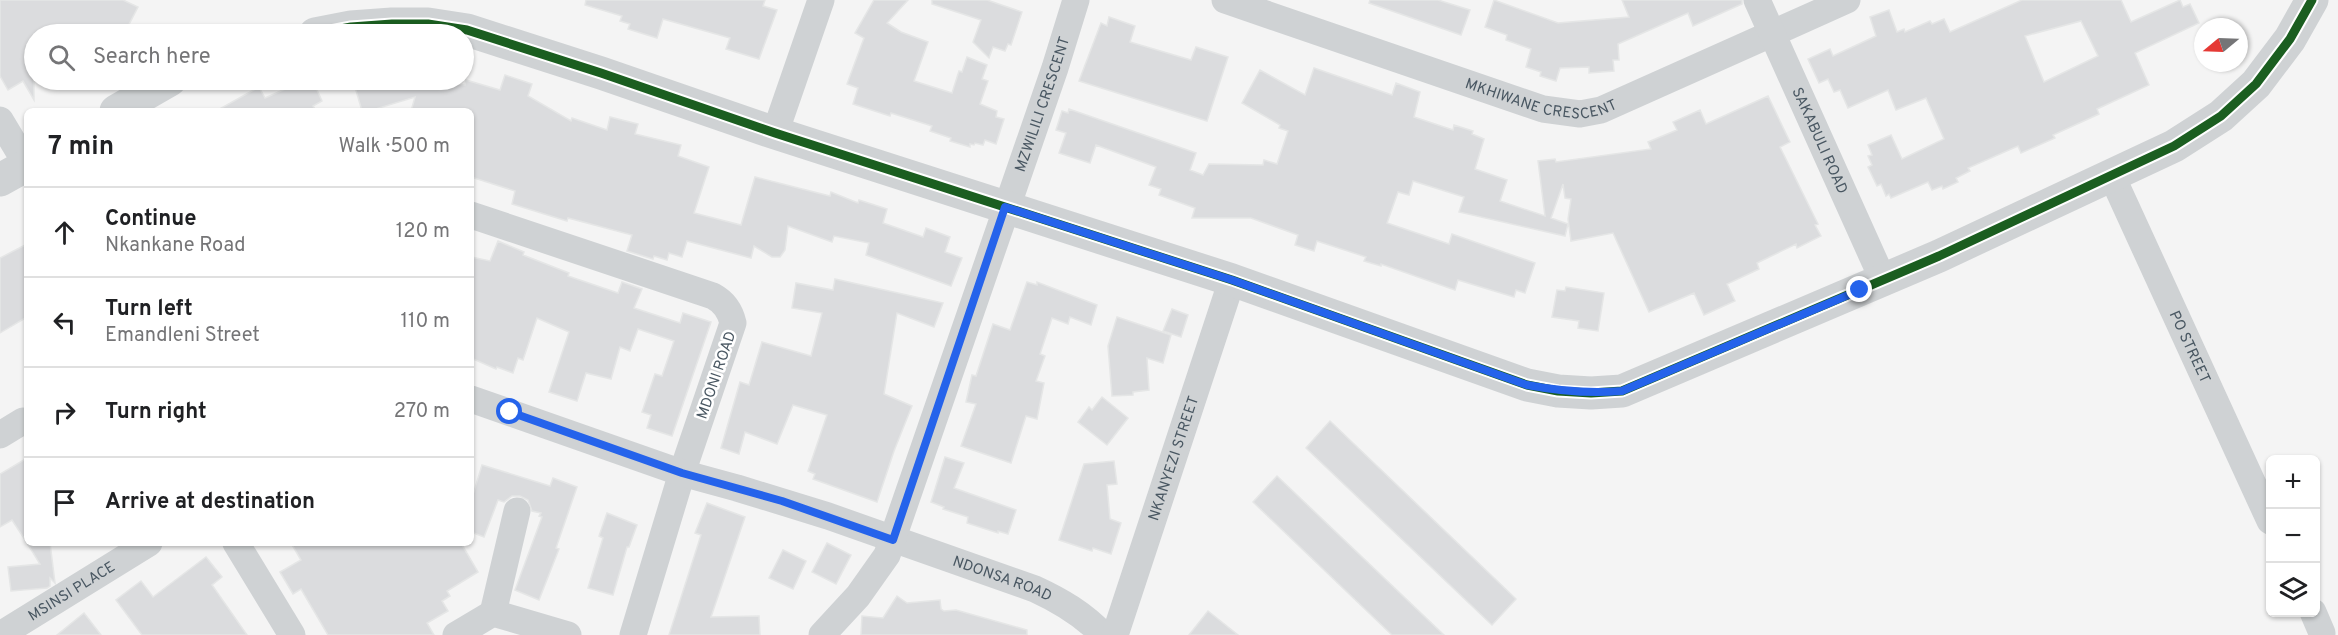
<!DOCTYPE html>
<meta charset="utf-8">
<style>
body{margin:0;font-family:Overpass,sans-serif;background:#f2f2f2;color:#202124}
.controls{position:absolute;right:18px;bottom:18px;display:grid;overflow:hidden;border-radius:9px;box-shadow:0 2px 4px #0004}
.controls button{width:54px;height:54px;display:grid;place-items:center;padding:0;border:0;border-bottom:2px solid #e0e0e0;background:#fff;color:#202124;font:30px sans-serif}
.compass{position:absolute;left:2194px;top:18px;width:54px;height:54px;border-radius:50%;background:#fff;box-shadow:0 2px 4px #0004;rotate:251deg}
.stop{position:absolute;width:18px;height:18px;margin:-14px;border:4px solid #2563eb;border-radius:50%;background:#fff}
.stop.end{background:#2563eb;border-color:#fff;box-shadow:0 2px 6px #0008}
.list{margin:0;padding:0;list-style:none}
h2{display:flex;justify-content:space-between;align-items:center;height:78px;margin:0;padding:0 24px;font-size:26px}
h2 small{font-size:20px;font-weight:400;color:#757577}
.list li{display:grid;grid-template-columns:39px 1fr auto;gap:18px;align-items:center;box-sizing:border-box;height:90px;padding:0 24px;border-top:2px solid #e0e0e0}
.list b{display:block;font-size:22px;white-space:nowrap}
.list p{margin:0;font-size:20px;white-space:nowrap;color:#757577}
.list em{font-size:20px;font-style:normal;color:#757577}
.icon{flex:none;width:33px;height:33px;fill:none;stroke:currentColor;stroke-width:2;stroke-linecap:round;stroke-linejoin:round}
.map{position:relative;flex:none;width:2338px;height:635px;overflow:hidden}
.search{position:absolute;background:#fff;box-shadow:0 2px 4px #0004;left:24px;top:24px;width:450px;height:66px;display:flex;align-items:center;gap:15px;box-sizing:border-box;padding:0 21px;border-radius:33px;color:#757577;font-size:22px}
.panel{position:absolute;background:#fff;box-shadow:0 2px 4px #0004;left:24px;top:108px;width:450px;height:438px;border-radius:9px}
.map>svg:first-child{display:block}
</style>
<div class="map">
<svg width="2338" height="635" viewBox="0 0 2338 635">
<rect width="100%" height="100%" fill="#f4f4f4"/>
<!-- building -->
<g fill="#dbdcde" stroke="#e5e6e6" stroke-width="1.5" fill-rule="evenodd">
<path d="M0 0H123L138 7 124 34H34V100L23 81 8 90 0 76Z"/>
<path d="M586 0H765L763 6 777 10 759 59 726 49 730 38 663 19 657 38 628 29 630 24 620 21 622 16 585 5Z"/>
<path d="M874 0H908L887 23 901 32 928 42 914 81 952 93 959 71 962 72 967 57 987 65 982 79 988 81 980 104 997 111 996 117 1004 119 996 144 985 140 983 145 975 143 974 145 970 144V147L950 141 951 138 930 131 932 126 891 113 890 116 853 104 858 88 847 84 864 38 855 33Z"/>
<path d="M932 0H987L1022 12 1011 45 1008 44 1005 51 993 47 989 58 973 42 981 20 932 4Z"/>
<path d="M1370 0H1438L1470 10 1461 35 1369 3Z"/>
<path d="M1494 0 1558 23 1629 17 1622 0H1742V4L1693 26 1688 13 1618 44 1619 60H1613L1614 71 1589 73V67L1560 68 1556 81 1540 76 1541 72 1526 67 1531 49 1506 40 1507 35 1485 27Z"/>
<path d="M2022 0H2121L2131 22 2180 0 2183 7 2190 4 2199 23 2135 53 2149 85 2097 109 2099 114 2053 135 2055 138 2021 153 2018 146 1968 168 1970 171 1956 178 1958 182 1943 189 1942 186 1932 190 1928 182 1891 198 1889 194 1886 196 1881 184 1877 186 1868 167 1872 165 1868 156 1872 155 1868 145 1891 135 1902 159 1944 139 1926 98 1896 110 1888 90 1848 108 1840 90 1834 92 1828 79 1819 83 1808 59 1830 49 1833 56 1876 36 1870 17 1889 10 1897 32 1904 29 1905 32 1930 21 1932 24 1944 19 1950 32ZM2081 21 2098 56 2044 82 2025 36Z"/>
<path d="M1109 17 1135 26 1130 42 1191 60 1196 47 1228 57 1207 121 1079 81 1101 23 1107 26Z"/>
<path d="M1314 68 1392 95 1396 83 1420 92 1414 117 1453 130 1454 125 1473 131 1472 134 1484 139 1475 169 1507 180 1500 201 1545 216 1538 161 1555 159 1556 162 1651 149 1648 142 1677 130 1673 122 1700 110 1706 124 1768 96 1790 142 1780 147 1818 224 1815 225 1821 236 1797 248 1796 244 1757 263 1759 269 1727 284 1735 301 1704 315 1694 293 1649 312 1613 233 1571 241 1568 219 1571 199 1565 198 1563 184 1551 218 1568 224 1565 236 1459 212 1464 197 1413 181 1409 195 1398 192 1387 223 1449 244 1452 234 1535 263 1525 293 1516 290 1514 297 1458 280 1455 290 1381 264V266L1364 261 1366 257 1317 241 1314 251 1295 245 1298 235 1251 218H1192L1195 208 1159 195 1161 189 1149 185 1156 167 1096 145 1090 163 1059 153 1066 133 1056 130 1062 111 1068 113 1069 109 1196 153 1190 170 1203 175 1209 164 1263 165 1264 160 1277 164 1288 131 1279 128 1280 125 1242 103 1260 70 1305 95Z"/>
<path d="M505 75 532 84 528 96 571 121 572 118 607 130 610 117 638 124 635 134 681 145 678 156 709 167 694 213 741 225 755 177 830 196 831 192 858 203 859 200 887 209 883 223 923 237 926 228 950 237 945 252 962 258 951 286 866 255 869 243 834 236 832 242 788 226 785 250 780 257H772L754 246 751 258 687 241 682 257 669 253 667 260 654 256 653 259 627 251 632 235 568 218 567 221 512 204 515 191 471 177V111H411L415 97 369 111H362L355 87 379 80H456L457 84 465 85 466 80 500 90Z"/>
<path d="M303 81 305 85 313 81 322 101 313 106 316 111H216L259 87 265 98Z"/>
<path d="M498 241 524 252 523 255 569 273 568 276 618 293 622 282 642 289 634 308 680 323 683 313 711 322 672 436 647 428 651 415 642 412 655 374 662 376 674 341 638 329 630 351 620 347 611 379 586 373 577 401 549 392 569 332 537 318 523 360 518 358 513 373 497 367 496 369 471 358V257L490 261Z"/>
<path d="M27 244V317L0 333V258Z"/>
<path d="M835 279 943 303 934 327 897 313 884 394 912 406 894 451 877 502 813 479 815 474 808 471 827 415 793 405 777 444 745 432 739 454 721 448 740 382 749 385 762 342 811 356 822 313 792 308 796 283 833 290Z"/>
<path d="M1027 282 1037 285V282L1097 305 1091 325 1070 317 1068 324 1052 318 1040 354 1045 356 1036 381 1044 383 1037 419 1026 416 1011 463 961 446 976 404 966 402 972 375 976 376 993 324 1010 330Z"/>
<path d="M1566 287 1604 293 1598 331 1578 328 1579 321 1552 317 1557 290 1565 291Z"/>
<path d="M1172 309 1188 315 1181 337 1163 331Z"/>
<path d="M1117 317 1171 335 1163 363 1147 358 1149 390 1133 392V395L1112 396 1108 346Z"/>
<path d="M1102 397 1128 418 1107 445 1078 422 1089 407 1092 410Z"/>
<path d="M1330 421 1516 599 1492 625 1306 448Z"/>
<path d="M945 457 964 463 954 488 1016 510 1008 534 998 531V533L967 523 968 517 943 509 944 507 931 502Z"/>
<path d="M27 458V543L12 520 0 527V474Z"/>
<path d="M1114 461 1117 484 1107 485 1110 519 1121 523 1111 554 1093 548 1092 551 1059 540 1084 464Z"/>
<path d="M482 465 550 486 553 478 577 487 556 548 559 549 539 600 515 590 542 517 539 516 541 513 532 511 528 500 520 496H512L504 502 498 500 484 537 471 532V501Z"/>
<path d="M1277 476 1444 635H1392L1253 502Z"/>
<path d="M707 503 745 517 711 617 759 616 760 635H669L701 535 695 533Z"/>
<path d="M607 513 637 525 629 547H627L613 595 588 588 603 538 599 536Z"/>
<path d="M27 543H50L55 583 50 578V586L47 588 11 591 8 567 40 564Z"/>
<path d="M291 543H461L478 572 447 591 450 596 442 601 448 611 427 623 434 635H328L301 589 293 594 280 572 301 560Z"/>
<path d="M827 543 851 555 836 584 812 572Z"/>
<path d="M783 550 806 561 793 589 769 578Z"/>
<path d="M206 557 222 577 212 585 247 635H142L116 600 141 581 153 597Z"/>
<path d="M897 596 907 603 940 600 941 609 944 611 956 610 1027 630V635H861L862 616 883 618Z"/>
<path d="M1208 611 1238 635H1189Z"/>
<path d="M84 613 101 635H57Z"/>
</g>
<g fill="none" stroke-linecap="round" stroke-linejoin="round">
<!-- minor -->
<g stroke="#cfd2d4" stroke-width="27">
<path id="s1" d="M1225 0 1543 109 1580 114 1601 110 1847 0"/>
<path id="s2" d="M1757 0 1883 280"/>
<path d="M0 120 27 165"/>
<path d="M775 133 821 0"/>
<path id="s3" d="M2111 174 2270 521"/>
<path d="M471 215 713 296C724 302 730 310 733 323L682 473 633 635"/>
<path id="s4" d="M471 399 682 473 737 488 828 516 1035 589C1061 601 1083 614 1103 635"/>
<path d="M0 435 23 421"/>
<path d="M236 543 292 635"/>
<path d="M2313 612 2322 633"/>
<path d="M493 613 517 511"/>
<path id="s5" d="M5 632 149 543"/>
<path d="M456 635 493 613 568 635"/>
<path id="s6" d="M822 635 858 596 887 555 1055 68 1076 0"/>
<path id="s7" d="M1115 635 1232 280"/>
</g>
<!-- tertiary -->
<g stroke="#cfd2d4" stroke-width="33">
<path d="M315 34 351 27 392 24H428L467 30 601 73 775 133 1232 280 1527 385 1558 391 1591 393 1622 391 1939 256 2174 146 2221 116 2256 84 2290 39 2312 0"/>
<path d="M116 111 170 80"/>
<path d="M0 180 27 165"/>
</g>
<!-- cycleway casing -->
<g stroke="#fff" stroke-width="13">
<path id="cycleway" d="M315 34 351 27 392 24H428L467 30 601 73 775 133 1232 280 1527 385 1558 391 1591 393 1622 391 1939 256 2174 146 2221 116 2256 84 2290 39 2312 0"/>
</g>
<!-- cycleway -->
<use href="#cycleway" stroke="#1b5e20" stroke-width="9"/>
</g>
<g fill="none" stroke-linecap="round" stroke-linejoin="round">
<!-- route -->
<path stroke="#2563eb" stroke-width="8" d="M510 412 682 473 782 501 893 540 1005 207 1232 280 1527 385C1559 391 1589 394 1622 391L1860 290"/>
</g>
<g text-anchor="middle" stroke-width="5" stroke-linejoin="round" paint-order="stroke">
<!-- street labels -->
<g font-size="15" fill="#495762" stroke="#fff">
<text dy="5" stroke="none"><textPath href="#s1" startOffset="333">MKHIWANE CRESCENT</textPath></text>
<text dy="5" stroke="none"><textPath href="#s6" startOffset="580">MZWILILI CRESCENT</textPath></text>
<text dy="5" stroke="none"><textPath href="#s2" startOffset="154">SAKABULI ROAD</textPath></text>
<text dy="5" stroke="none"><textPath href="#s3" startOffset="190">PO STREET</textPath></text>
<text transform="translate(716 375) rotate(-71)" y="5">MDONI ROAD</text>
<text dy="5" stroke="none"><textPath href="#s7" startOffset="186">NKANYEZI STREET</textPath></text>
<text dy="5" stroke="none"><textPath href="#s4" startOffset="561">NDONSA ROAD</textPath></text>
<text dy="5" stroke="none"><textPath href="#s5" startOffset="78">MSINSI PLACE</textPath></text>
</g>
</g>
</svg>
<div class="controls">
<button>+</button>
<button>−</button>
<button><svg class="icon" aria-label="layers" viewBox="0 0 24 24"><path d="M12 4l9 5-9 5-9-5zM3 14l9 5 9-5"/></svg></button>
</div>
<svg class="compass" viewBox="-18 -18 36 36"><path d="M0-13l5 13h-10z" fill="#e53935"/><path d="M0 13l5-13h-10z" fill="#757577"/></svg>
<div class="stop" style="left:510px;top:412px"></div>
<div class="stop end" style="left:1860px;top:290px"></div>
<div class="search"><svg class="icon" aria-label="search" viewBox="0 0 24 24"><circle cx="10" cy="10" r="6"/><path d="M15 15l6 6"/></svg>Search here</div>
<section class="panel">
<h2>7 min<small>Walk · 500 m</small></h2>
<ul class="list">
<li><svg class="icon" aria-label="ahead" viewBox="0 0 24 24"><path d="M12 20V5M6 11l6-6 6 6"/></svg><div><b>Continue</b><p>Nkankane Road</p></div><em>120 m</em></li>
<li><svg class="icon" aria-label="left" viewBox="0 0 24 24"><path d="M17 20v-9H6M10 6l-5 5 5 5"/></svg><div><b>Turn left</b><p>Emandleni Street</p></div><em>110 m</em></li>
<li><svg class="icon" aria-label="right" viewBox="0 0 24 24"><path d="M7 20v-9h11M14 6l5 5-5 5"/></svg><div><b>Turn right</b></div><em>270 m</em></li>
<li><svg class="icon" aria-label="arrive" viewBox="0 0 24 24"><path d="M6 21V4h12l-3 4 3 4H6"/></svg><div><b>Arrive at destination</b></div></li>
</ul>
</section>
</div>
